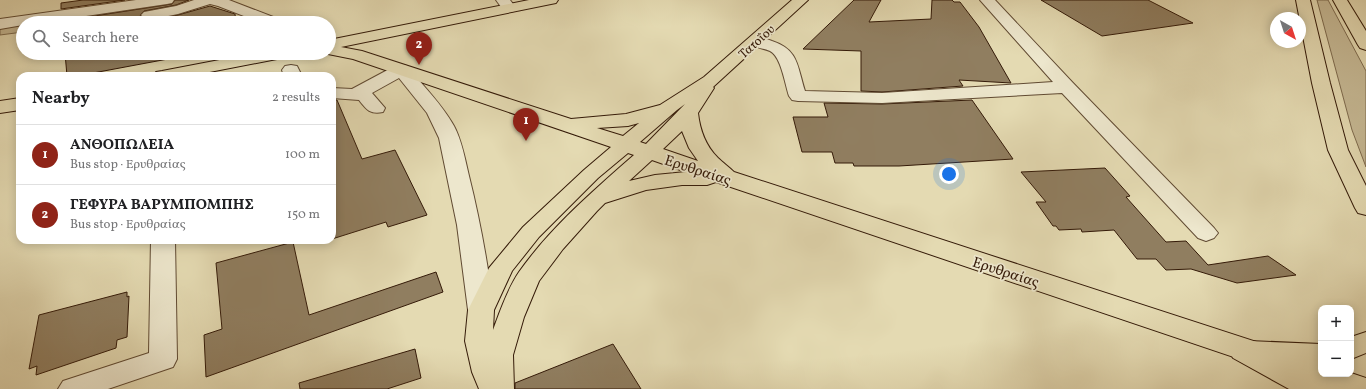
<!DOCTYPE html>
<meta charset="utf-8">
<style>
body{margin:0;font-family:Vollkorn,serif;background:#f6f6f6;color:#202124}
.controls{position:absolute;right:12px;bottom:12px;display:grid;overflow:hidden;border-radius:8px;box-shadow:0 2px 10px #0003}
.controls button{width:36px;height:36px;display:grid;place-items:center;padding:0;border:0;border-bottom:1px solid #e0e0e0;background:#fff;color:#202124;font:20px sans-serif}
.compass{position:absolute;left:1270px;top:12px;width:36px;height:36px;border-radius:50%;background:#fff;box-shadow:0 2px 10px #0003;rotate:141deg}
.you{position:absolute;left:949px;top:174px;width:14px;height:14px;margin:-10px;border:3px solid #fff;border-radius:50%;background:#1a73e8;box-shadow:0 0 0 6px #1a73e833}
.badge{display:grid;place-items:center;width:26px;height:26px;border-radius:50%;background:#8f2418;color:#fff;font-size:13px;font-weight:700}
.pin{position:absolute;translate:-50% -33px;filter:drop-shadow(0 1px 2px #0008)}
.pin::after{content:'';position:absolute;top:21px;width:14px;height:12px;background:inherit;clip-path:polygon(0 0,100% 0,50% 100%)}
.list{margin:0;padding:0;list-style:none}
h2{display:flex;justify-content:space-between;align-items:center;height:52px;margin:0;padding:0 16px;font-size:17px}
h2 small{font-size:13px;font-weight:400;color:#757577}
.list li{display:grid;grid-template-columns:26px 1fr auto;gap:12px;align-items:center;box-sizing:border-box;height:60px;padding:0 16px;border-top:1px solid #e0e0e0}
.list b{display:block;font-size:15px;white-space:nowrap}
.list p{margin:0;font-size:13px;white-space:nowrap;color:#757577}
.list em{font-size:13px;font-style:normal;color:#757577}
.icon{flex:none;width:22px;height:22px;fill:none;stroke:currentColor;stroke-width:2;stroke-linecap:round;stroke-linejoin:round}
.map{position:relative;flex:none;width:1366px;height:389px;overflow:hidden}
.search{position:absolute;background:#fff;box-shadow:0 2px 10px #0003;left:16px;top:16px;width:320px;height:44px;display:flex;align-items:center;gap:10px;box-sizing:border-box;padding:0 14px;border-radius:22px;color:#757577;font-size:15px}
.panel{position:absolute;background:#fff;box-shadow:0 2px 10px #0003;left:16px;top:72px;width:320px;height:172px;border-radius:12px}
.map>svg:first-child{display:block}
</style>
<div class="map">
<svg width="1366" height="389" viewBox="0 0 1366 389">
<rect width="100%" height="100%" fill="#e4dab2"/>
<filter id="stains"><feTurbulence type="fractalNoise" baseFrequency=".005" numOctaves="4"/><feColorMatrix values="0 0 0 0 .2 0 0 0 0 .09 0 0 0 0 .02 0 0 0 .5 -.17"/></filter>
<radialGradient id="worn" r=".72"><stop offset=".6" stop-color="#630" stop-opacity="0"/><stop offset="1" stop-color="#630" stop-opacity=".3"/></radialGradient>
<!-- green -->
<g fill="#c6b995" stroke="#7d6a4e">
<path d="M1317 0H1328L1366 71V167L1352 130Z"/>
<path d="M68 17H71L68 23H23V32L0 35V26Z"/>
</g>
<!-- building -->
<g fill="#907e60" stroke="#341a08">
<path d="M83 0H125L61 9V3Z"/>
<path d="M175 0H189L176 5 144 11 140 16 149 21 178 15 210 6 235 14 236 23H62V21L172 4Z"/>
<path d="M854 0H881L869 22 931 19 932 0H952L954 2H960L979 27 1011 83 959 80 963 86 882 92 861 91V51L803 49Z"/>
<path d="M1041 0H1148L1193 23 1102 36Z"/>
<path d="M65 53H200L77 76H67Z"/>
<path d="M332 100H337L362 159 395 150 427 215 388 227 386 222 332 239Z"/>
<path d="M972 100 1013 159 899 166H854L853 163H835L832 152H802L793 117H828L824 103 882 104Z"/>
<path d="M1105 168 1130 196 1126 197 1166 242 1186 241 1208 265 1268 256 1296 275 1237 283 1191 269 1166 270 1156 259H1137L1114 230 1082 232 1081 229 1059 230 1056 226H1053L1036 202H1046L1021 172Z"/>
<path d="M293 242 309 315 436 272 443 292 206 377 204 335 222 329 216 263Z"/>
<path d="M127 292V297L129 296 127 337 117 340 116 348 36 375 37 366 29 369 39 315Z"/>
<path d="M613 344 641 389H515V383Z"/>
<path d="M415 349 421 378 387 389H300L299 383Z"/>
</g>
<g fill="none" stroke-linecap="round" stroke-linejoin="round">
<!-- minor casing -->
<g stroke="#604a32" stroke-width="2">
<g id="minor">
<path d="M136 0H174L172 3 167 4 39 23H23V25L0 29V19Z"/>
<path d="M194 0H229L281 20 284 23H262L218 6 210 4 178 14 149 20 144 18 141 15 144 12 176 6Z"/>
<path d="M496 0H510L516 8 514 11 509 12 504 11Z"/>
<path d="M980 0H995L1073 83 1214 228 1218 233 1214 238 1206 241 1198 238 1062 93 882 103 798 101 792 100 789 96C785 84 781 56 770 51 763 48 753 48 748 41L750 38C758 36 764 38 772 41 799 50 797 66 805 91L882 93 1053 82Z"/>
<path d="M291 65 297 66 302 76H284L282 70 285 66Z"/>
<path d="M401 65 407 66C423 86 442 104 454 126 462 141 465 159 469 176 480 220 488 265 494 310L490 317 481 320 472 317 468 310 457 225 439 138 427 113 399 78 372 93 385 108 383 112C370 115 366 109 359 100L332 98V88L352 89 395 66Z"/>
<path d="M151 240H175L177 359 173 367 108 389H58L63 381 149 353Z"/>
</g>
</g>
<!-- major casing -->
<g stroke="#341a08" stroke-width="2">
<g id="major">
<path d="M529 0H558L556 3 551 4 341 47 362 51 571 119 626 114 660 105 704 77 792 0H808L713 87 714 88 698 113C700 130 705 145 718 158 723 163 729 167 734 172L1321 363V374L1351 373 1366 378V389H1328L716 182 707 185H682L646 190 605 203 597 211 563 249 539 281 524 317 513 355 514 389H479L472 372 465 341 468 310 489 268 523 227 584 170 611 147 353 59 323 53H329V40ZM685 104 646 144 640 142 677 110ZM639 123 623 136 597 128 628 126ZM682 131 689 148 698 161 663 149ZM628 153 634 155C593 191 551 227 519 272 508 288 500 311 493 330L494 310 512 271 539 237 598 178ZM652 160 686 172 655 175 629 181Z"/>
<path d="M256 53H290L288 57 282 58 189 76H153L156 72 162 71Z"/>
<path d="M20 98V110L0 113V101Z"/>
</g>
</g>
<!-- highway casing -->
<g stroke="#341a08" stroke-width="2">
<g id="highway">
<path d="M1296 0H1310L1330 83 1348 150 1366 186V215L1358 213 1355 208 1328 150 1312 83Z"/>
<path d="M1333 0H1347L1366 31V50L1360 48 1358 45Z"/>
<path d="M1366 332V353L1351 359V337Z"/>
<path d="M1243 339 1249 341 1321 344V366L1296 365 1325 381 1330 389H1289L1233 358 1229 350 1233 342Z"/>
</g>
</g>
<!-- minor -->
<use href="#minor" fill="#ede7cd" fill-rule="evenodd"/>
<!-- major -->
<use href="#major" fill="#e4dab2" fill-rule="evenodd"/>
<!-- highway -->
<use href="#highway" fill="#e4dab2" fill-rule="evenodd"/>
</g>
<g text-anchor="middle" stroke-width="3.5" stroke-linejoin="round" paint-order="stroke">
<!-- far-street labels -->
<g font-size="13" fill="#341a08" stroke="#ede7cd">
<text transform="translate(756 41) rotate(-42)" y="5">Τατοΐου</text>
</g>
<!-- street labels -->
<g font-size="15" fill="#341a08" stroke="#ede7cd">
<text transform="translate(698 170) rotate(18)" y="5">Ερυθραίας</text>
<text transform="translate(1006 272) rotate(18)" y="5">Ερυθραίας</text>
</g>
</g>
<rect width="100%" height="100%" filter="url(#stains)"/>
<rect width="100%" height="100%" fill="url(#worn)"/>
</svg>
<div class="controls">
<button>+</button>
<button>−</button>
</div>
<svg class="compass" viewBox="-18 -18 36 36"><path d="M0-13l5 13h-10z" fill="#e53935"/><path d="M0 13l5-13h-10z" fill="#757577"/></svg>
<div class="you"></div>
<div class="pin badge" style="left:526px;top:141px">1</div>
<div class="pin badge" style="left:419px;top:65px">2</div>
<div class="search"><svg class="icon" aria-label="search" viewBox="0 0 24 24"><circle cx="10" cy="10" r="6"/><path d="M15 15l6 6"/></svg>Search here</div>
<section class="panel">
<h2>Nearby<small>2 results</small></h2>
<ul class="list">
<li><span class="badge">1</span><div><b>ΑΝΘΟΠΩΛΕΙΑ</b><p>Bus stop · Ερυθραίας</p></div><em>100 m</em></li>
<li><span class="badge">2</span><div><b>ΓΕΦΥΡΑ ΒΑΡΥΜΠΟΜΠΗΣ</b><p>Bus stop · Ερυθραίας</p></div><em>150 m</em></li>
</ul>
</section>
</div>
